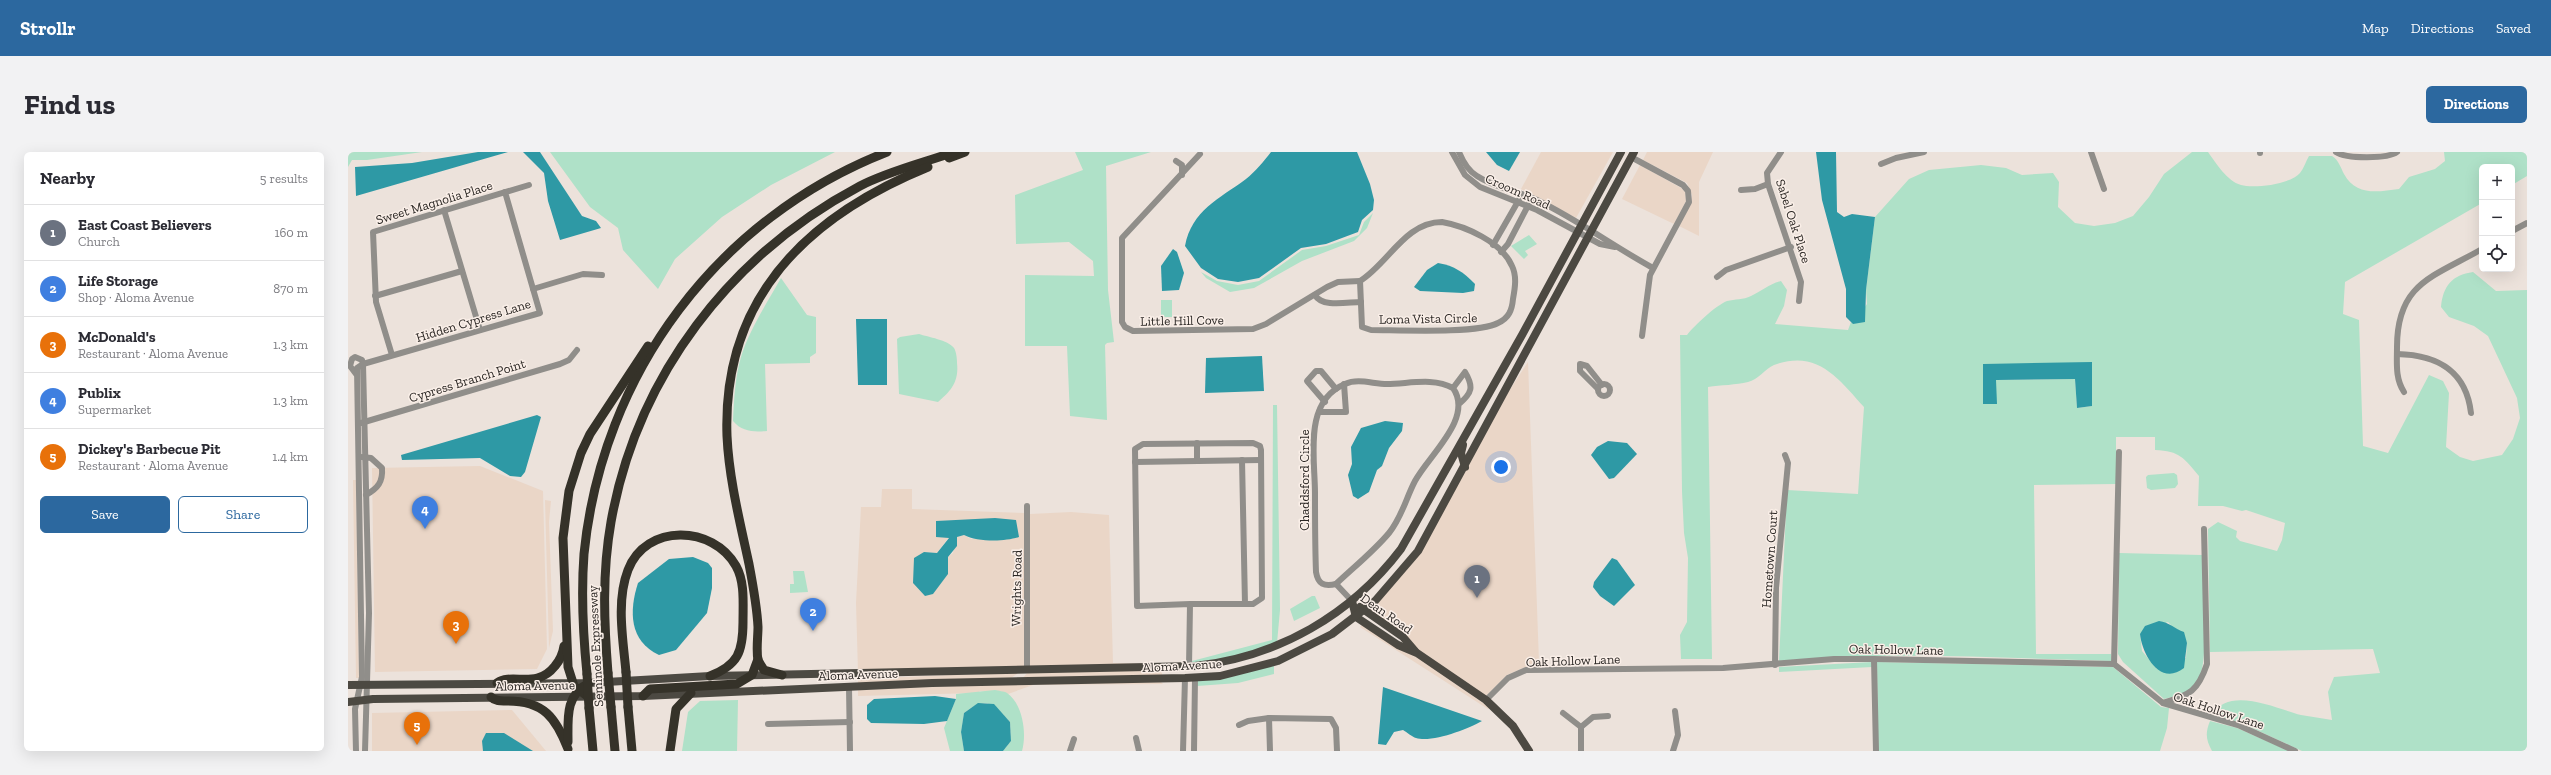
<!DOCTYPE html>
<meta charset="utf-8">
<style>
body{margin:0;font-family:"Zilla Slab",serif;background:#f2f2f3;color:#2b2b33}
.controls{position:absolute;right:12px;top:12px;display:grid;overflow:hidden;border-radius:6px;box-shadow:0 4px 16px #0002}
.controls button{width:36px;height:36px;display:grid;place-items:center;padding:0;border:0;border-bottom:1px solid #e1e1e2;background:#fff;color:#2b2b33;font:20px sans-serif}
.you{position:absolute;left:1153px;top:315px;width:14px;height:14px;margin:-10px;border:3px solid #fff;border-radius:50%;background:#1a73e8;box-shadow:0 0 0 6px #1a73e833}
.badge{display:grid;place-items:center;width:26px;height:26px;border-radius:50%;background:#2c689f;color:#fff;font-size:13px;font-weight:700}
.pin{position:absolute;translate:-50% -33px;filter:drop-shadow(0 1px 2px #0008)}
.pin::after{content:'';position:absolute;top:21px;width:14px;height:12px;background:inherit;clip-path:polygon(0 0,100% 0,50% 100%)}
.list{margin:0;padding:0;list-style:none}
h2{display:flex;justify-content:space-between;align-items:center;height:52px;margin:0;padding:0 16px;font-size:17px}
h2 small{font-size:13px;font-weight:400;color:#7c7c81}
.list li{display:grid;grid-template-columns:26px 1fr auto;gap:12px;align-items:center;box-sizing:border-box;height:56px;padding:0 16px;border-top:1px solid #e1e1e2}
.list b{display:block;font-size:15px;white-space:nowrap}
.list p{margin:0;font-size:13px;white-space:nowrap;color:#7c7c81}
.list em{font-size:13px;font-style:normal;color:#7c7c81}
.actions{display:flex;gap:8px;padding:12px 16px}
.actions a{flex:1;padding:9px 0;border:1px solid #2c689f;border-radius:6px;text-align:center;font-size:14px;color:#2c689f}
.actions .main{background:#2c689f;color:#fff}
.icon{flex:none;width:22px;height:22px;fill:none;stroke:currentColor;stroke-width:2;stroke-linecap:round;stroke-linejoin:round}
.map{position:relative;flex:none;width:2179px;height:599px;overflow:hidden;border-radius:6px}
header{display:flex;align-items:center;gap:24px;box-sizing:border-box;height:56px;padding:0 20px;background:#2c689f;color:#fff}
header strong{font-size:19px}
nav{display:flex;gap:22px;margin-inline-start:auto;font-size:14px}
.intro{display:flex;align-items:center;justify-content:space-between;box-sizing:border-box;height:96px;padding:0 24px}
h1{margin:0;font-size:28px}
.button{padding:10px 18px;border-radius:6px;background:#2c689f;color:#fff;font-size:14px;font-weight:700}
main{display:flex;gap:24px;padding:0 24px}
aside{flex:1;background:#fff;border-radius:6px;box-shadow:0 4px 16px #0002}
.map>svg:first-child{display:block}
</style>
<header>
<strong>Strollr</strong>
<nav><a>Map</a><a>Directions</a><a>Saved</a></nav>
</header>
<div class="intro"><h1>Find us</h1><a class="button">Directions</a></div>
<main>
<aside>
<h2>Nearby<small>5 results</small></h2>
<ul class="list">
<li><span class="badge" style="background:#6b7280">1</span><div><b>East Coast Believers</b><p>Church</p></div><em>160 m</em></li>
<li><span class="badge" style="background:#3f7fe0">2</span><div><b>Life Storage</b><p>Shop · Aloma Avenue</p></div><em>870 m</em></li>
<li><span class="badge" style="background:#e8710a">3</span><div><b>McDonald's</b><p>Restaurant · Aloma Avenue</p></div><em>1.3 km</em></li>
<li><span class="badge" style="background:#3f7fe0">4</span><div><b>Publix</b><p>Supermarket</p></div><em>1.3 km</em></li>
<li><span class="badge" style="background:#e8710a">5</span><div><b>Dickey's Barbecue Pit</b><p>Restaurant · Aloma Avenue</p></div><em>1.4 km</em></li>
</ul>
<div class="actions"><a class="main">Save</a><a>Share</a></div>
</aside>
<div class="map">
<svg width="2179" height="599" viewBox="0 0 2179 599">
<rect width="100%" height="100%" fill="#ece2db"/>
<!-- commercial -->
<g fill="#ead6c7" fill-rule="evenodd">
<path d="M1193 0H1265L1228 66 1173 37Z"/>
<path d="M1299 0H1365L1351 30V84L1331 74 1343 51 1344 43 1339 31 1295 8Z"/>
<path d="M1292 13 1333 36 1337 40 1338 49 1326 72 1274 47Z"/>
<path d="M1180 210 1191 510 1189 515H1177L1159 523 1138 544 1072 499 1021 458 1064 412 1159 242Z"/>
<path d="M132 314 195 339 199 497 189 517 27 520 24 316Z"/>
<path d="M5 328H8L11 526H8Z"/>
<path d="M534 337H564V357L677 361 676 514 510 520 508 451 513 355H533ZM629 368 666 386 623 387 616 383 608 385 605 401 600 405 599 412 576 400 589 401 601 385 588 375V369Z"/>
<path d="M197 348 203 349 201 370 205 479 201 496Z"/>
<path d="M723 360 761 363 765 511 813 512 682 514V362Z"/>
<path d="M1014 472 1067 503 1142 556 1140 557 1012 475Z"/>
<path d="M814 518V524L675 526 680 520Z"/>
<path d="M672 520 663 526 510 532V527Z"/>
<path d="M813 530 815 532 685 533 660 542 632 539 630 541 510 544V538L584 534Z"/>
<path d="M164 558 198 599H24V561Z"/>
</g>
<!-- green -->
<g fill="#afe1c8" fill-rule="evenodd">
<path d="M0 0H74L19 8H4L0 15Z"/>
<path d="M202 0H487L423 33 374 65 327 107 310 137 275 98 270 76 242 55Z"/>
<path d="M727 0H803L758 14 760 138 766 190 759 191 757 193 759 268 722 264 719 194H677V123L746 124 745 109 721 90 668 92 667 43 735 18Z"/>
<path d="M1844 0H1860C1868 11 1879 29 1893 33 1906 37 1943 32 1952 21 1956 16 1958 9 1961 4H1984C1990 7 1993 16 1996 22 2008 44 2029 40 2051 37L2061 25 2087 17 2097 9 2096 0H2179V24L2164 33V15H2134V51L1997 130 1995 162 2011 168 2015 294 2040 301 2081 223 2095 229 2101 241 2098 295 2112 305 2125 309 2154 303 2165 287 2172 266 2169 246 2140 184 2126 174 2101 165 2093 155C2095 134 2104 123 2125 120L2148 139 2179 138V599H1954L1891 570 1864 563C1881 533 1929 557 1953 563 1963 565 1974 566 1984 568L1980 540 1986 525 2032 521 2025 497 1862 500 1860 377 1870 370 1889 379 1888 385 1892 389 1929 399 1934 388 1937 371 1898 358 1894 359 1875 354H1850L1851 324C1836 306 1832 299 1807 298V285H1768V332L1686 333 1688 502H1763V509C1652 506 1541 499 1431 509L1439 338 1510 342 1516 255C1490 226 1469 197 1426 213 1417 217 1410 228 1400 230 1388 233 1373 233 1360 235L1364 507H1333L1332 483 1339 470 1340 406 1336 381 1334 339 1332 183H1339C1347 173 1367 154 1379 149 1387 147 1395 148 1403 144 1414 139 1421 132 1433 129L1439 138 1436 154 1427 172 1500 178 1503 170 1505 172 1519 152 1518 138 1527 65 1561 27 1581 18 1633 13 1658 16 1674 23 1705 21 1711 30 1710 55 1727 71 1746 74 1767 71 1785 64 1801 45 1816 22ZM1744 210V254L1729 256 1727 227 1648 228Z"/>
<path d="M1025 61 1019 76 1006 89 954 109 906 136 882 140 858 126 853 120 869 129 890 133 911 129 954 98 978 94 1011 83 1016 70Z"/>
<path d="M1181 83 1189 92 1177 99 1180 103 1176 107 1163 94Z"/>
<path d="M433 126 459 163 468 165V201L462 205V211L417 212 419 279C406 280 394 280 385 269 386 248 387 225 393 205 401 178 419 151 433 126Z"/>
<rect x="813" y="148" width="11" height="17"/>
<path d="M571 182C580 185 600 188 606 196 608 199 609 206 609 211 611 229 604 238 590 250L551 242 549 187 552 185Z"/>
<path d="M925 253H929L932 458 929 491 900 502 844 511V509L924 488Z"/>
<path d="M1826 321 1829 323 1830 332 1827 336 1803 338 1799 336 1798 325 1800 323Z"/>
<path d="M1771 401 1854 403C1855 428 1862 510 1850 529 1843 541 1829 544 1816 547L1775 510 1770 502ZM1820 470 1827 478 1833 479 1839 491 1838 506 1809 517 1794 499 1792 482Z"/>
<path d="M445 419H456L460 440 442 441V432H446Z"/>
<path d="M964 444H967L972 456 946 469 942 457Z"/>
<path d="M1524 510V515L1431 520V515Z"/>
<path d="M1529 510 1765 515 1813 555 1821 556 1819 576 1812 599H1530Z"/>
<path d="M926 513V522L890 531 849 534V529L886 524Z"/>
<path d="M647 538C650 539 656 539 659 541 675 552 679 582 674 599H655L663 589 662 570C646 552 638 543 616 561L613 580 616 599H602L596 576 608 547V542Z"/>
<path d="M390 548 389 599H334L340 560 352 549Z"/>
<path d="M1862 569 1889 576 1941 599H1864C1858 588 1857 581 1862 569Z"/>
</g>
<!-- water -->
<g fill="#2e99a5">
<path d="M130 0H160L8 44 7 15 64 11Z"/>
<path d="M175 0H192L234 64 248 69 253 76 212 88 200 49 196 21Z"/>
<path d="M923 0H1009L1022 32 1026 48 1025 58 1014 68 1010 80 978 92 953 96 911 126 890 130 870 127 853 116 837 94C844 58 871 47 898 27 907 20 916 9 923 0Z"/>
<path d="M1138 0H1172L1161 19 1149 13Z"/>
<path d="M1468 0H1488L1489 60 1496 65 1504 62 1527 65 1518 138 1517 170 1505 172 1498 165V137L1474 48Z"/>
<path d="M825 97 829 100 836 121 831 138 814 139 813 114Z"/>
<path d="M1090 111C1107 114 1115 120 1127 132L1126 139 1115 141 1072 139 1066 135 1079 118Z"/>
<path d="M508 167H539V233H510Z"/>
<path d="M914 204 916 239 857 241 858 206Z"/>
<path d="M1744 210V254L1729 256 1727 227 1648 228 1649 252H1635V212Z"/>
<path d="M189 263 193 265 177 320 173 325 162 324 132 306 54 308 53 303Z"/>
<path d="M1037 269 1055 271 1054 279 1041 296 1034 314 1029 318 1021 340 1010 347 1005 344 1000 323 1004 312 1003 295 1013 276Z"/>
<path d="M1260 289 1279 291 1289 302 1266 326 1261 327 1243 303 1249 295Z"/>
<path d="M647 366 668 368 671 385C657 390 629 390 616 383L609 385V394L600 405V422L585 442 577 444 565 431 566 406 576 400 589 401 601 386 588 385V369Z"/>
<path d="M345 405 360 411 364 416V436L359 461 328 498 311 503C281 489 281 459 290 431L321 407Z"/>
<path d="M1264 406 1269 408 1287 433 1266 454 1252 444 1245 435 1246 430Z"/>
<path d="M1811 469C1821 470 1827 477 1836 480L1839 491 1836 516C1812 535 1794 502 1792 482L1797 474Z"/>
<path d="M1035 535 1134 569C1120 577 1084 591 1068 586 1064 585 1059 580 1055 578L1046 580 1038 593 1030 592Z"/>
<path d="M587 544 608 547 599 569 576 572 523 571 519 567V553L526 547Z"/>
<path d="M630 551 646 552 662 570 663 589 655 599H616L613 580 616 561Z"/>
<path d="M138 581H156L185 599H135L134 589Z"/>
</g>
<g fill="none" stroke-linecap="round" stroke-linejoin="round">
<!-- minor -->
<g stroke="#908e8a" stroke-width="6">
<path d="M1104 0 1117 23 1132 35 1189 58 1252 92 1267 95"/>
<path d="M1111 0C1115 10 1120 19 1129 24 1147 36 1170 39 1189 48 1230 68 1265 94 1305 116"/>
<path d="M1433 0 1419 21 1420 32 1453 130 1451 149"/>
<path d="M1743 0 1756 37"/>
<path d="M1988 0C1998 7 2040 7 2049 0"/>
<path d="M1912 1V0"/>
<path d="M852 2 774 86V170L777 175 785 179 905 177 918 172 979 135 990 130 1012 129"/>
<path d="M1283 5 1335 33 1340 39 1341 50 1302 123 1294 184"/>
<path d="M828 9 834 13V23"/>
<path d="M1533 12 1548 6 1576 0"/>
<path d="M1393 38 1407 37 1420 32"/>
<path d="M96 58 132 178"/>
<path d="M1094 70C1117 74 1154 90 1164 114 1169 124 1167 136 1165 147 1164 158 1161 166 1150 171 1130 182 1050 178 1023 178L1014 175 1012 129C1040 112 1057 70 1094 70Z"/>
<path d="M2164 79 2179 71"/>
<path d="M1145 93 1172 46"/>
<path d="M1153 100 1160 92 1184 46"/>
<path d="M1369 125 1378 118 1443 95"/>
<path d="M185 137 235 122 254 123"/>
<path d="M967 143C974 156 1000 150 1013 150"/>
<path d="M27 144 114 119"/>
<path d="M2049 202C2089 203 2118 218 2123 261"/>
<path d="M44 203 28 150 25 80 181 33"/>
<path d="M8 222 2 214 4 207 7 205 14 208 15 212 21 461 17 599"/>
<circle cx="1256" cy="238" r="6"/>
<path d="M1105 236C1126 266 1081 303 1067 329 1058 346 1054 365 1041 381 1026 399 1006 415 988 432 976 435 970 432 968 420 967 394 967 368 967 341 967 306 955 249 997 232 1010 226 1025 232 1039 232 1060 232 1085 225 1105 236L1117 220C1126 235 1124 241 1111 252"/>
<path d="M1250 237 1232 219V212L1239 214 1254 233"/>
<path d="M2056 240C2047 226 2049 211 2049 195 2049 131 2085 125 2134 97"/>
<path d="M977 250 959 229 968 219H973L988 237"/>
<path d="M971 260H998L996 232"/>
<path d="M13 271 212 212 221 208 229 198"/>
<path d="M849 291V309"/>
<path d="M14 305 23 306 34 316C35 330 30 336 18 343"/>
<path d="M894 308 897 452"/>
<path d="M787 310 913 308"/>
<path d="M988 432 1004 449"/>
<path d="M1526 507 1528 599"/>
<path d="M1766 512 1771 300"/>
<path d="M1427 513 1428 436 1440 311 1437 303"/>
<path d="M841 515 842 452H905L914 446 913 298 912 294 905 291 795 292 787 297 789 454 842 452"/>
<path d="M679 517V354"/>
<path d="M501 535 502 599"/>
<path d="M1138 548 1160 526 1178 518 1375 516 1486 507H1526L1766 512 1815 551 1890 573 1947 599"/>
<path d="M1815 551C1842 543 1850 539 1859 512L1856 377"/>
<path d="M1215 561 1233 575"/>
<path d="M420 572 502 570"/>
<path d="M891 573 900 569 921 566"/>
<path d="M788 586 791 599"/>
<path d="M8 599 7 557 14 525 9 216 15 212 192 161 157 40"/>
<path d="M722 599 726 587"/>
<path d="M835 599 837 526"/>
<path d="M846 599 847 526"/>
<path d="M922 599 921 566 983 567 988 576 989 599"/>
<path d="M1233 599V575L1245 565 1260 564"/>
<path d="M1325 599 1330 583 1327 559"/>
</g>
<!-- major -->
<g stroke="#4c4942" stroke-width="8">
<path d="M1115 293 1113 301 1117 315"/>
<path d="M1004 449 1008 465 1050 493 1069 501 1138 548 1165 574 1181 599"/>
<path d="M1012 455 1055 485 1067 499"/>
<path d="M0 533 241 531 362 524 847 514C930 505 1003 463 1053 397L1174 183 1273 0"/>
<path d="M0 550 25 547 295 544 584 531 837 526 872 524 930 509 984 482 1027 449 1070 399 1286 0"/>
</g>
<!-- highway -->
<g stroke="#353229" stroke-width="9">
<path d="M601 6 617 0"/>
<path d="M278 520C275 487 268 449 280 418 298 371 365 373 388 414 397 430 395 451 395 470 395 500 390 513 362 524"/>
<path d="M260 521C256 471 254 421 263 370 289 224 382 103 512 34 541 19 575 11 606 0"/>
<path d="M239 522C235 482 233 442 236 402 254 221 370 66 539 0"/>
<path d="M434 523 416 518C414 515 412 512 410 508 408 498 410 485 410 475 409 454 405 433 401 412 392 370 381 327 379 284 374 145 460 64 580 15"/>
<path d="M149 531C165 520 188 538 207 514 212 508 215 501 216 494"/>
<path d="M239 544 226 534 220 515 215 386 221 339 233 301 242 282 300 194"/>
<path d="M295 544 302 537 389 532 404 523 410 507"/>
<path d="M143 545C148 550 154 549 160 549 196 549 208 566 220 597"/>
<path d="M263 555 267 599"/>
<path d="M280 555 284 599"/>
<path d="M241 556 245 599"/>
<path d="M220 590C220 566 217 543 241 531"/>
<path d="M322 599 328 557 343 541"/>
</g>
<!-- highway-bridge -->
<g stroke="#353229" stroke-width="9">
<path d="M278 520 280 555"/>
<path d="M260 521 263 555"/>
<path d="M239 522 241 556"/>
</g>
</g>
<g text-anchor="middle" stroke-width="3" stroke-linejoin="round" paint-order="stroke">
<!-- street labels -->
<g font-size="13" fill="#2a2623" stroke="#faefe8">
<text transform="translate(1170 39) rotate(24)" y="5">Croom Road</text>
<text transform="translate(86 50) rotate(-17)" y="5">Sweet Magnolia Place</text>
<text transform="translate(1446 69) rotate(72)" y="5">Sabel Oak Place</text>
<text transform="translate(1080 166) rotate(-1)" y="5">Loma Vista Circle</text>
<text transform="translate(125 168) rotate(-17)" y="5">Hidden Cypress Lane</text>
<text transform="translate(834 168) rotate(-1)" y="5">Little Hill Cove</text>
<text transform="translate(119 228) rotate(-17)" y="5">Cypress Branch Point</text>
<text transform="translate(956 328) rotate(-90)" y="5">Chaddsford Circle</text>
<text transform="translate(1421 407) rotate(-86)" y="5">Hometown Court</text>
<text transform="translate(668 436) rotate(-89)" y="5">Wrights Road</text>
<text transform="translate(1039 461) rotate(35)" y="5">Dean Road</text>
<text transform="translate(247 494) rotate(-93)" y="5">Seminole Expressway</text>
<text transform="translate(1548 497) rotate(1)" y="5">Oak Hollow Lane</text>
<text transform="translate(1225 508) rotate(-2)" y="5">Oak Hollow Lane</text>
<text transform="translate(834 513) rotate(-3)" y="5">Aloma Avenue</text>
<text transform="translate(510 522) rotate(-2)" y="5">Aloma Avenue</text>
<text transform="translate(187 533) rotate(-1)" y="5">Aloma Avenue</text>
<text transform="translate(1871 558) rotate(18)" y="5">Oak Hollow Lane</text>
</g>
</g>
</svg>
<div class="controls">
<button>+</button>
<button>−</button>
<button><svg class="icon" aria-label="locate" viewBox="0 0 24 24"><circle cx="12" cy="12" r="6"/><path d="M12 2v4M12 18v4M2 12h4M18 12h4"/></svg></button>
</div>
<div class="you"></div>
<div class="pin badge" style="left:1129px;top:446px;background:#6b7280">1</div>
<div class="pin badge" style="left:465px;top:479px;background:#3f7fe0">2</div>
<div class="pin badge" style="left:108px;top:492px;background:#e8710a">3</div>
<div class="pin badge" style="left:77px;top:377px;background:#3f7fe0">4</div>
<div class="pin badge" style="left:69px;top:593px;background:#e8710a">5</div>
</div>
</main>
